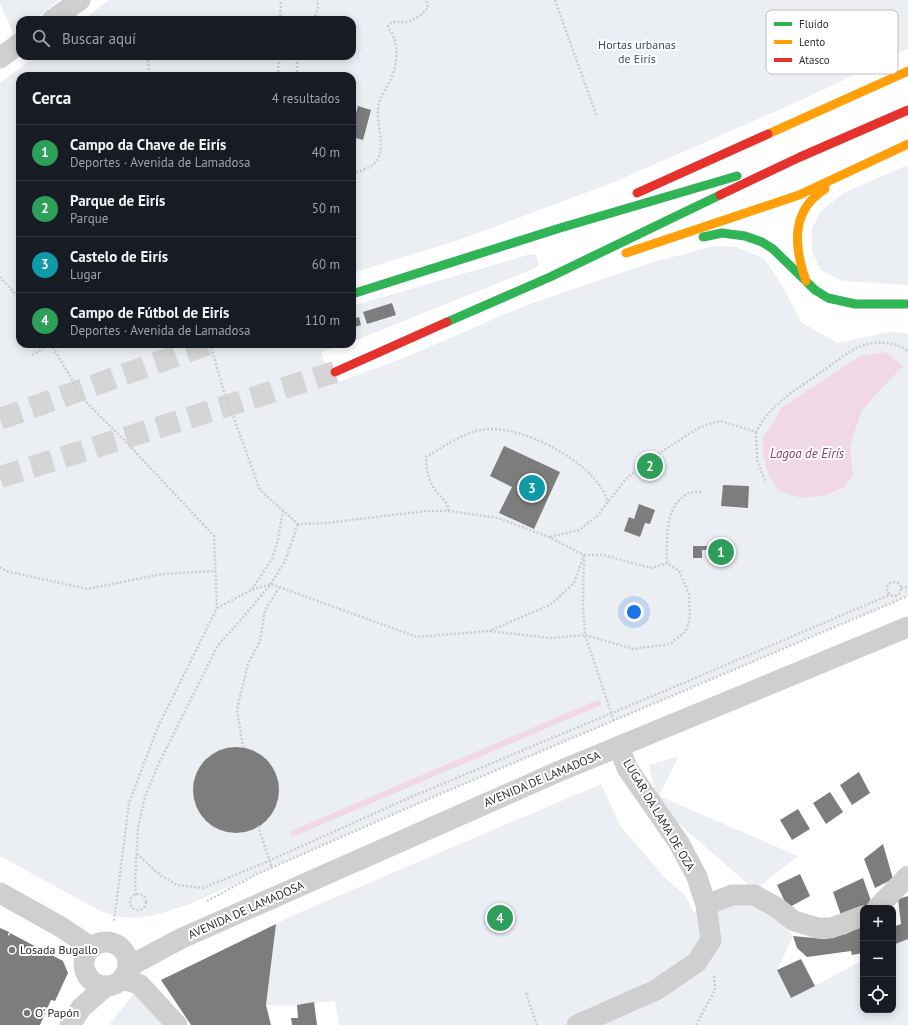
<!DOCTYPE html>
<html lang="es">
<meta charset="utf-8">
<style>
body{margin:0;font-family:"PT Sans",sans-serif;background:#20242c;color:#f1f3f6}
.controls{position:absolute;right:12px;bottom:12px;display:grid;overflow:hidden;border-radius:8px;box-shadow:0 2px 10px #0003}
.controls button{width:36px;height:36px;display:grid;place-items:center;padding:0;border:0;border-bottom:1px solid #363941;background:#171b24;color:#f1f3f6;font:20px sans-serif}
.you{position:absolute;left:634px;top:612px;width:14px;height:14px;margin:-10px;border:3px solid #fff;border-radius:50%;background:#1a73e8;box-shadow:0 0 0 6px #1a73e833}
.badge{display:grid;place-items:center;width:26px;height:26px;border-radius:50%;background:#2563eb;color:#fff;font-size:13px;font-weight:700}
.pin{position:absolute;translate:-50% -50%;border:2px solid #fff;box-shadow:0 1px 4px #0006}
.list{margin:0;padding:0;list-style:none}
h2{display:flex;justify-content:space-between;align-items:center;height:52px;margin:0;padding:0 16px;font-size:17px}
h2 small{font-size:13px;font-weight:400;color:#9ea1a6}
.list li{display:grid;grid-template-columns:26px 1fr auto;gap:12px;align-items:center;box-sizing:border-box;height:56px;padding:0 16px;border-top:1px solid #363941}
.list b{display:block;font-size:15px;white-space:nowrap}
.list p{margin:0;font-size:13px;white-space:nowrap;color:#9ea1a6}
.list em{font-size:13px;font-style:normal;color:#9ea1a6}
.icon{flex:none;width:22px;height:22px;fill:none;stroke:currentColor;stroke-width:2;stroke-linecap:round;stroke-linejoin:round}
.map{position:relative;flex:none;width:908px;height:1025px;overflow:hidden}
.search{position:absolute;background:#171b24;box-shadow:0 2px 10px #0003;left:16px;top:16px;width:340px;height:44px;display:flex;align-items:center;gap:10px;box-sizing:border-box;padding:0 14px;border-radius:12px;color:#9ea1a6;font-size:15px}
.panel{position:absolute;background:#171b24;box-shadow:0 2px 10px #0003;left:16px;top:72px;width:340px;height:276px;border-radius:12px}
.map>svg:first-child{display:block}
</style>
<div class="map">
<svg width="908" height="1025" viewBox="0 0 908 1025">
<rect width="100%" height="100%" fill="#fff"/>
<!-- green -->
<g fill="#ebeef3">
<path d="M0 0H59L34 20H20V31L14 35 0 4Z"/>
<path d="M109 0H908V48L887 59 797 102 612 183 456 241 352 273V76H20V344H346L321 352 333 384 406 357 524 306 650 263 714 246 736 247 765 259 785 291 801 322 837 343 890 332 908 333V596L426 800 187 905 155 915 137 918 122 917 102 912 0 856V83L36 56H352V20H83Z"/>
<path d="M908 165V285L842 281 821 270 812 252V228L821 211 845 192Z"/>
<path d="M531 254 536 255 539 265 533 269 352 342V306Z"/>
<path d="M679 756 659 796 798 856 755 890 672 818 656 797 649 765Z"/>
<path d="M601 784 621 827 665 878 685 895 694 913 743 902 766 908 793 936 777 970 791 998 815 986 863 960V1010H893V945L908 939V1025H339L335 1001 297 1005H266L276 924 289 917Z"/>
<path d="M134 993 165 1025H109Z"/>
</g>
<!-- water -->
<path fill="#f0d8e4" d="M885 352 903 366 874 396 861 412 850 446 853 476 844 487 826 495 801 498 780 491 769 477 763 454V437L774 422 781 408 860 356Z"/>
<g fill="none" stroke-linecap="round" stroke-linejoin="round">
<!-- stream -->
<path stroke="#f0d8e4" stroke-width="6" d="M294 833 598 703"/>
</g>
<!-- building -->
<g fill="#7d7d7d">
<path d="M358 106 371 110 363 140 352 137V127Z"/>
<path d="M392 303 396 315 367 324 363 312Z"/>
<path d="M359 317 361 325 352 328V319Z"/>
<path d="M504 446 560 472 534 529 499 513 512 487 490 476Z"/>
<path d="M723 485 749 486 748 508 721 506Z"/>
<path d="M639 504 655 510 650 524 645 523 640 537 624 531 629 517 634 519Z"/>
<path d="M693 546H720V550H702V558H693Z"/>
<circle cx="236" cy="790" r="43"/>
<path d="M859 772 870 793 852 805 840 785Z"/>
<path d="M830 792 843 812 826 824 813 803Z"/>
<path d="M798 809 810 829 792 840 780 820Z"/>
<path d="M883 844 893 879 875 888 864 859Z"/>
<path d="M800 874 810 896 788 908 777 885Z"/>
<path d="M863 878 872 904 842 918 833 892Z"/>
<path d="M908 896V939L893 945V927L901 924 898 899Z"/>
<path d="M276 924 266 1005 271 1025H191L161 980Z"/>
<path d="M863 925V953L852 955 851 951 807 957 797 948 793 936 825 939 846 934Z"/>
<path d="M0 928 9 932 8 935 9 936 10 933 63 961 68 973 55 1001 51 1000 40 1025H0Z"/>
<path d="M801 959 815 986 791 998 777 970Z"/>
<path d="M314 1002 317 1025H292L291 1018H298L297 1005Z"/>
</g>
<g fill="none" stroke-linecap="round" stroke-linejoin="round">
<!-- primary-tunnel -->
<g stroke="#d5d5d5" stroke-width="22" stroke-dasharray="22 11" stroke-linecap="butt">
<path d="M0 419 209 344"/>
<path d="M0 477 335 372"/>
</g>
<!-- path -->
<g stroke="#cdcdcd" stroke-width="2.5" stroke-dasharray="2 2" stroke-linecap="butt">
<path d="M555 0 597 117"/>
<path d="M280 20 281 0"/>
<path d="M314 20 318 7 317 0"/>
<path d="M147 56 150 76"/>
<path d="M278 76 279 56"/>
<path d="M297 76V62L299 56"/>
<path d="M352 172C357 173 362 170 367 168 391 159 376 127 378 109 379 98 385 91 390 81 396 69 399 51 394 38 393 35 390 31 388 27L389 24C394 21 400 22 406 22 414 21 423 14 428 7L426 0"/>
<path d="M0 277 20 299"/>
<path d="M51 344 84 400 127 443 214 536 217 608 157 729 129 803 114 921"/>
<path d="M210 344 223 388 260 490 298 524 326 523 426 511H449L498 518 549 537 584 555 574 583 550 605 489 631"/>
<path d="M32 355 50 344"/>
<path d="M756 432 757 460 766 483"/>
<path d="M449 511C447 499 439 497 434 488 428 478 426 468 426 457 441 448 463 433 481 430 517 423 580 456 600 486 604 491 606 497 608 503"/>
<path d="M550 537 579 530 597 516 626 479 652 458 698 428 712 423 721 421 756 432C760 426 763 419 768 414 782 397 803 385 820 373 834 363 852 348 867 344 878 341 901 343 908 352"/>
<path d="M584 555H603L652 568 667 563 679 571 689 594 690 617 686 631 670 644 633 649 585 635 583 605Z"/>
<path d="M667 563C667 540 664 507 687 494 690 491 698 492 702 492"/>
<path d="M0 567 6 571 87 589 162 574 216 571"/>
<circle cx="894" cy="589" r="7"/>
<path d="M901 588 908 587"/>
<path d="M252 589 272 559 278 539 283 511"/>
<path d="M217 608 251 590 271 584 417 637 489 631 550 638 585 635 614 721"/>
<path d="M243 748 237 709 248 664 260 641 265 610 279 588"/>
<path d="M258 826 272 868"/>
<path d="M137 854 160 875 177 885 203 888 264 863 411 797 686 682 889 595"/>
<circle cx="138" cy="902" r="8"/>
<path d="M136 895 135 882 138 828 145 797 158 765 218 645 239 622 271 584 285 561 298 524"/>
<path d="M207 901 255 875 426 800 908 596"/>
<path d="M526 993 537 1025"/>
<path d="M696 1025 715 990 714 974"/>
</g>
<!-- street -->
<g stroke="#cfcfcf" stroke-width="21">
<path d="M52 20 80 0"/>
<path d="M0 58 20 43"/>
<path d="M0 893 61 927 91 947"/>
<path d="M706 905 732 895H754L776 907 794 921 818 928H831L863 916"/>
<path d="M877 908 908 876"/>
<circle cx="106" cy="964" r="22"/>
<path d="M128 967 180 939 562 770 908 627"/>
<path d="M122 979 139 984 177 1025"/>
<path d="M70 1025 81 1008 106 986"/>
<path d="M577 1025 656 990 697 962 711 940 706 905 697 877 679 843 627 768 619 746"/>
</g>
<!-- fast -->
<g stroke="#30b455" stroke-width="9">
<path d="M703 237 722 233 745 236 762 242 773 249 815 290 828 298 855 304H908"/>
<path d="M352 294 560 228 737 176"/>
<path d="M447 322 550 277 720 195"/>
</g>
<!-- slow -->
<g stroke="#ff9f0a" stroke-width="9">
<path d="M768 134 908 71"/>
<path d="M626 253 799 195 908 144"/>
<path d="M806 281C794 247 790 211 825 189"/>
</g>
<!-- jam -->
<g stroke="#e5322d" stroke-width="9">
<path d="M637 193 768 134"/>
<path d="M720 195 800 157 908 110"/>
<path d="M335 372 447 322"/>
</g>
</g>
<!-- markers -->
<g fill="#767676" stroke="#fff" stroke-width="1.5">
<circle cx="12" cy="950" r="4"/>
<circle cx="27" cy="1013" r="4"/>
</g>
<g text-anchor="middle" stroke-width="4" stroke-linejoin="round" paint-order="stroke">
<!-- park labels -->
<g font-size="12" fill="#3c4c65" stroke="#fff">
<text x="637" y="49">Hortas urbanas<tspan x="637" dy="14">de Eirís</tspan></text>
</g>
<!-- street labels -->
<g font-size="12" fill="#2c2c2c" stroke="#fff">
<text transform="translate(542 779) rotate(-23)" y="4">AVENIDA DE LAMADOSA</text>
<text transform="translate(659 815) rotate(59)" y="4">LUGAR DA LAMA DE OZA</text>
<text transform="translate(246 910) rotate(-24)" y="4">AVENIDA DE LAMADOSA</text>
</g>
<!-- poi labels -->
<g font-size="12" fill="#2c2c2c" stroke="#fff" text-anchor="start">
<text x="20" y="954">Losada Bugallo</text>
<text x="35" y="1017">O' Papón</text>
</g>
<!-- water labels -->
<g font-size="13" font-style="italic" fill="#8a3f67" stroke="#fff">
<text x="807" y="458">Lagoa de Eirís</text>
</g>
</g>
<!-- legend -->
<rect x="766" y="10" width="132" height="64" rx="6" fill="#fff" stroke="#c0c0c0" stroke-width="1"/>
<rect x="774" y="22" width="18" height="4" fill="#30b455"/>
<rect x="774" y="40" width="18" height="4" fill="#ff9f0a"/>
<rect x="774" y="58" width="18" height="4" fill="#e5322d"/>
<g font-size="11" fill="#2c2c2c">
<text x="799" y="28">Fluido</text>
<text x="799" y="46">Lento</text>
<text x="799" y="64">Atasco</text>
</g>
</svg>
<div class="controls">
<button>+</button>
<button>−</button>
<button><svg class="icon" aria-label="locate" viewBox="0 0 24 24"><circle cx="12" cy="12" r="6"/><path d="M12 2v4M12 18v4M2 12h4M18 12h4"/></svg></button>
</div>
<div class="you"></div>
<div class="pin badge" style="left:721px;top:552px;background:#2e9e5b">1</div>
<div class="pin badge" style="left:650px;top:466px;background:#2e9e5b">2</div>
<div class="pin badge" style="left:532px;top:488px;background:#0f9aa8">3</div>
<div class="pin badge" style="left:500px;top:918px;background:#2e9e5b">4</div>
<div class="search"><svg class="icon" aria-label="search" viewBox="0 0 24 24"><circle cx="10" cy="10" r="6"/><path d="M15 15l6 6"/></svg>Buscar aquí</div>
<section class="panel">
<h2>Cerca<small>4 resultados</small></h2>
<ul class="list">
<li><span class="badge" style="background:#2e9e5b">1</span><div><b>Campo da Chave de Eirís</b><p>Deportes · Avenida de Lamadosa</p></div><em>40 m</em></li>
<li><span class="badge" style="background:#2e9e5b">2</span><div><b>Parque de Eirís</b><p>Parque</p></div><em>50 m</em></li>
<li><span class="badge" style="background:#0f9aa8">3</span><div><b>Castelo de Eirís</b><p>Lugar</p></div><em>60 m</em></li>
<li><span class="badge" style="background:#2e9e5b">4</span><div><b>Campo de Fútbol de Eirís</b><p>Deportes · Avenida de Lamadosa</p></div><em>110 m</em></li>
</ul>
</section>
</div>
